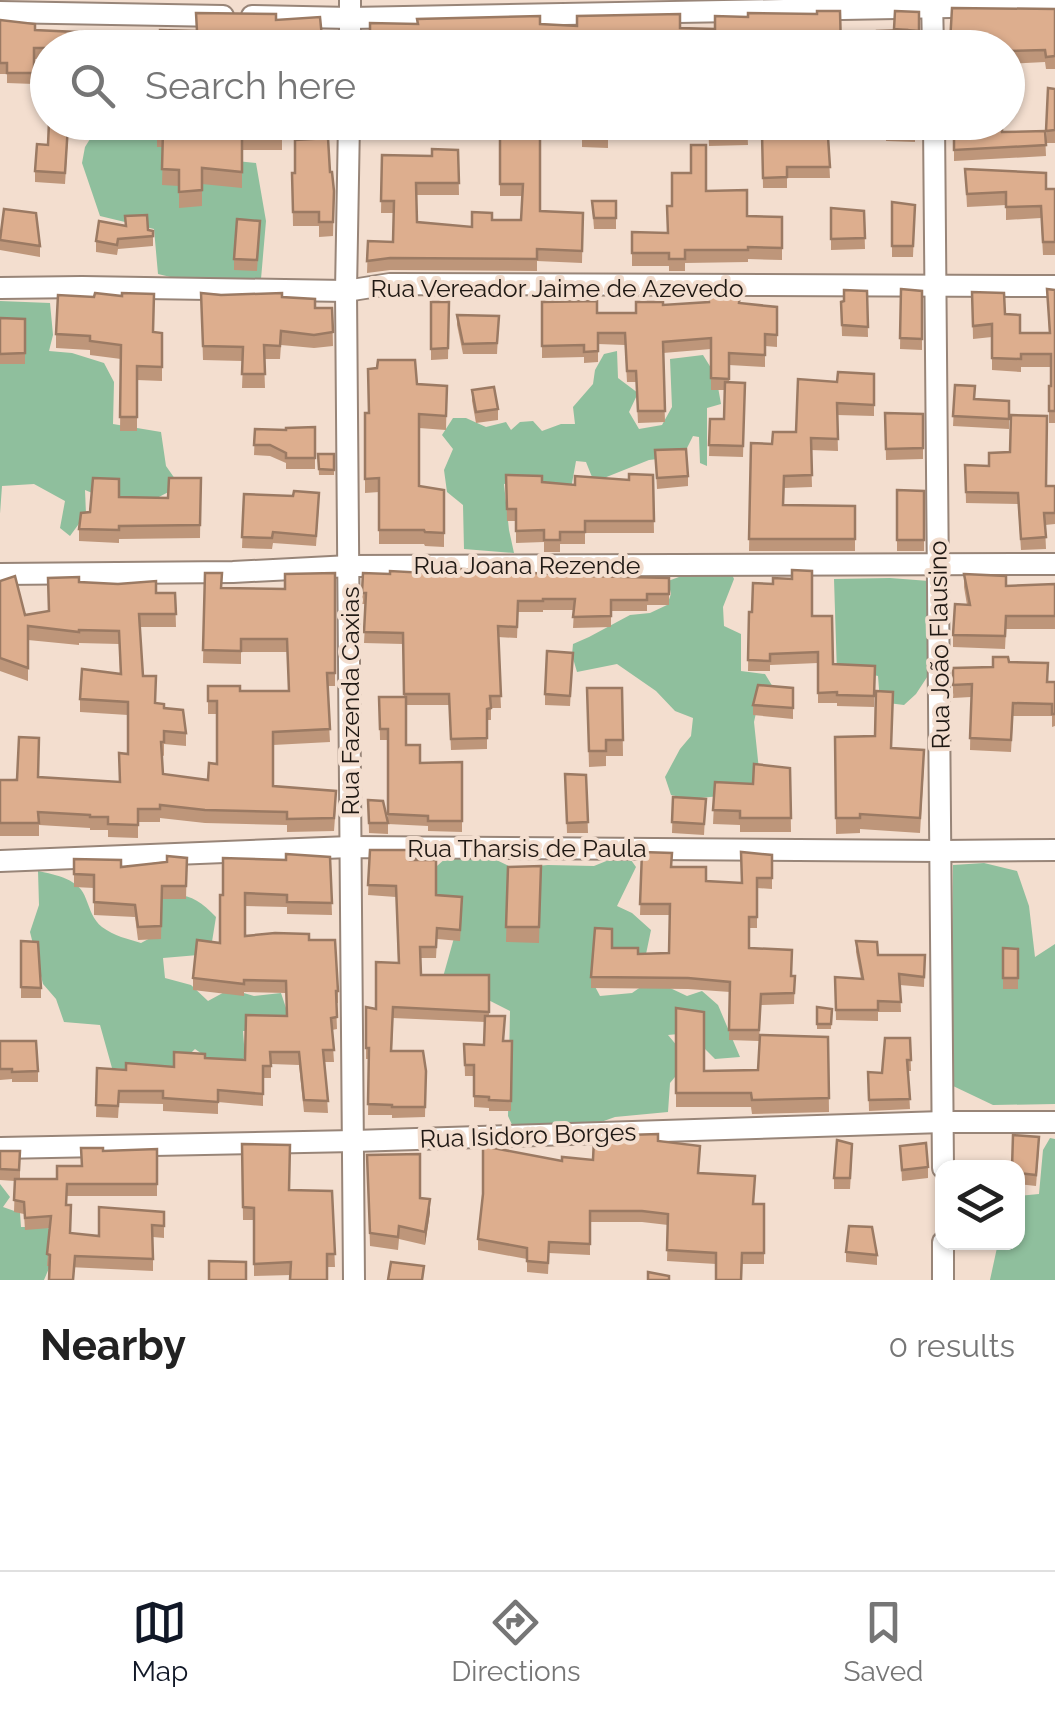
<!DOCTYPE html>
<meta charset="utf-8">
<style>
body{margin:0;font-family:Raleway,sans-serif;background:#f2f2f2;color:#222}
.controls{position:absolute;right:30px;bottom:30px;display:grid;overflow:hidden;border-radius:20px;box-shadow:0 2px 8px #0004}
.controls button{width:90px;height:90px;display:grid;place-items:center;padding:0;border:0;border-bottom:2px solid #e0e0e0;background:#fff;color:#222;font:50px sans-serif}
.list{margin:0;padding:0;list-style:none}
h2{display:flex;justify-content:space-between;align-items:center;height:130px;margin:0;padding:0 40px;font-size:42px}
h2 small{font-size:32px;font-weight:400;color:#767676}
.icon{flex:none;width:55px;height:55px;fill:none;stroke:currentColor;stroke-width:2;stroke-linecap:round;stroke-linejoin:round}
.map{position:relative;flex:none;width:1055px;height:1280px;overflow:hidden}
.search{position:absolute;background:#fff;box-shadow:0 2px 8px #0004;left:30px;right:30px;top:30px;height:110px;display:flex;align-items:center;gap:25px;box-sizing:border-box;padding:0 35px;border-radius:55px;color:#767676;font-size:38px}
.sheet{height:290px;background:#fff}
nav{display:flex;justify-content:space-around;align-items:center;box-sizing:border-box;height:140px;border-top:2px solid #e0e0e0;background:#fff;font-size:28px;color:#767676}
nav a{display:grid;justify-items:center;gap:5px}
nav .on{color:#111827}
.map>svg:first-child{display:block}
</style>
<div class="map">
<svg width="1055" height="1280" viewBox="0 0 1055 1280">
<rect width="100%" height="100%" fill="#f3decf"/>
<!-- forest -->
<g fill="#8fbf9d">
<path d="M161 122 166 154 256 163 266 221 261 279 183 280 158 274 154 229 100 216 82 163 85 147 100 123Z"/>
<path d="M0 301 50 303 53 335 49 351 72 353 104 363 114 382 113 424 161 432 166 466 180 486 155 499 124 506 85 490 86 514 70 536 60 528 65 501 34 484 2 486 0 514Z"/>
<path d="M617 351 618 378 638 393 629 412 639 429 662 425 672 407 670 359 703 355 716 376 721 404 707 408V466L700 463 699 437 693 436 683 456 649 460 594 482 586 462 576 461 569 500 522 482 504 484 509 530 514 553 464 549 463 505 447 492 444 470 453 449 442 435 453 418H466L486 427 506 422 511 430 520 422 533 421 542 431 561 424H575L573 407 593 384 595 370 604 354Z"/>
<path d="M729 568 734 579 723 607 724 626 741 634V671L765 674 776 692 759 699 754 722 759 770 753 799 730 795 690 799 671 795 665 777 680 749 691 736 693 718 675 711 656 691 617 664 577 672 572 655 573 644 589 637 630 615 650 613 667 605 671 594 668 581 698 570Z"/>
<path d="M890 578 929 581 928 642 933 668 916 694 904 705 880 702 878 676 852 670 837 674 834 579Z"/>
<path d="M626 853 636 867 617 906 632 913 651 930 646 954 612 956 591 979 600 996 632 993 645 984 670 988 687 996 702 991 718 1005 740 1057 715 1059 689 1033 668 1035 689 1060 670 1083 668 1112 615 1117 587 1127 514 1129 508 1116 510 1011 443 977 461 913 437 899 429 873 446 858 488 856 513 868 548 865 594 866Z"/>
<path d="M984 863 1017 871 1029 906 1035 957 1055 944V1104L993 1105 951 1085 953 865Z"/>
<path d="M38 871C56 875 80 879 86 899 90 909 93 920 102 927 114 936 128 939 141 943L154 936 153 900C182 890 196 896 216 917L210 954 163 958 165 978 191 985 208 1001 230 989 254 996 281 993 289 1017 257 1031H243L245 1057 232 1071 212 1061 195 1049 170 1073 112 1068 100 1025 64 1022 56 999 43 984 30 932 39 905Z"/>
<path d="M1050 1138 1055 1139V1280H990L998 1243 1018 1242V1196L1039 1194 1043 1150Z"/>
<path d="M0 1184 10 1197 3 1207 20 1213 21 1227H45L70 1237 55 1254 44 1280H0Z"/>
</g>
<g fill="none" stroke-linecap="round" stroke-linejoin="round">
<!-- minor casing -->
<g stroke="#988578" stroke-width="24">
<g id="minor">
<path d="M350 0V48"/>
<path d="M932 0 933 48"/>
<path d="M0 12 223 16"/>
<path d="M252 16 351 18 1055 5"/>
<path d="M349 122 346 291 354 1280"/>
<path d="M934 122 943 1168"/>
<path d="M0 288 82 287 346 291 390 284 1055 286"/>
<path d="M0 574 233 572 350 566 1055 564"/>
<path d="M0 861 350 847 941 851 1055 850"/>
<path d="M0 1148 354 1141 943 1122H1055"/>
<path d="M943 1242V1280"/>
</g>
</g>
<!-- minor -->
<use href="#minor" stroke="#fff" stroke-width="20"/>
</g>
<!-- wall -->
<g fill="#be967a">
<path d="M952 8 1055 9V69H1046L1045 62 1008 64V48H950Z"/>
<path d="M895 11 919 12V41H907L894 31Z"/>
<path d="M0 20 35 30 48 48V59H34V84L7 83V74H0Z"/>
<path d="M1048 88 1055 89V143H1046Z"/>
<path d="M49 122H77V136H68L65 184 35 182V171L48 145Z"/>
<path d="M500 122 540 211 583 213 582 263 537 261V271L390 270 367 273 368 241 393 242 394 213H381L382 155 432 156 458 150 459 195H416L417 222 472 227 492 220H521L523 196H500Z"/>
<path d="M582 122H608V148L582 147Z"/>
<path d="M708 122H747L748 145 709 146Z"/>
<path d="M886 122H915V142L886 141Z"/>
<path d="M954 130 1002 132 1045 131 1046 156 954 161Z"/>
<path d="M157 131 282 134V150H242V188L202 184V206L179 208V186L162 185 163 147H157Z"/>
<path d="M762 133 785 137H828L830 178H787V188H763Z"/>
<path d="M965 169 1046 189H1055V255H1043L1041 218 1006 220V205L967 207Z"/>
<path d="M330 172 334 191 333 236 319 237V226H293L292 173Z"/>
<path d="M706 191 747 216 782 217V260L748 259V262L685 263V271H669V266H632V232L667 233 672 206Z"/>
<path d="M592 201H616V229H594Z"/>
<path d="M892 202 915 205 913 257H892Z"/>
<path d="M831 208 864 211 865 249 831 250Z"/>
<path d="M260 221 257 271 234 270V259Z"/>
<path d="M0 230 40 246V257L0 250Z"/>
<path d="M148 230 153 231V246L118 249 117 255 96 252V241Z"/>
<path d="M901 289 922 291V350L900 349Z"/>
<path d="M1047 289 1055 290V423H1049V386H1051V367H1021V372L992 370V337L973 339 972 292 1005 314 1020 333H1049Z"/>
<path d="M867 291 868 337 842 336 841 302Z"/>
<path d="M201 293 282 297 315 308H332L333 346 314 348 281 345 280 359H264L265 388H242L243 361 203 360Z"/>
<path d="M431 302H449L448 359 431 360Z"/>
<path d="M542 302 597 313H636L663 305 739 303 777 307V347L765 346V367L729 365V382L745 383 743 457 709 456 710 419H724L725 390H711V349L663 353 665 422 638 423 636 382H627L625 345 598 344V362L584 363V357L542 358Z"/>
<path d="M457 315 499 316 497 354H463L457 325Z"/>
<path d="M0 318 25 319V364H0Z"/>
<path d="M162 333V381L137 380V431H120L121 359 90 355V350L56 348V334Z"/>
<path d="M874 374V416L837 415 838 451 811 450 812 487 784 488 783 505 855 506V551H749L751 443 772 444 796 432 837 382Z"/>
<path d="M417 384 447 386 446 430 419 428V486L444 490V547L425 546 424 544H379V492L365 493V413H369Z"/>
<path d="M955 385 974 399 1009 401V429L953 426Z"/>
<path d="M472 390 498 409V420L476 423 472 401Z"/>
<path d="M885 413 923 414V459L886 460Z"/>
<path d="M315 427V469H286V463L270 456 254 455 255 429 286 430Z"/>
<path d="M655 450 688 476V486L657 489Z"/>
<path d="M1010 452 1046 486H1055V524L1045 525 1046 549 1021 550 1018 504 966 503 965 465 989 466Z"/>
<path d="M318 454 334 470V475H319Z"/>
<path d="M506 475 542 482 575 485 629 480 653 475 654 533H585V544H560V552H544V542L516 543V521H507Z"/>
<path d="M201 478 200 538 119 539V543L79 541V529L90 512 119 497 168 498Z"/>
<path d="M897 490 924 491V551H897Z"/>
<path d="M244 494 319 504 316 546 273 543 272 549 242 548Z"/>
<path d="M205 573 222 588 285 589 335 573V686H327L330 742 273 745V786L336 804 334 831 287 832V825L205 823 160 818V822H138V838L108 837V830H90V828L39 825V836H0V780L38 777 119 782 128 754V715L80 712V699L120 674 119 644 79 643V645L28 640V681L0 671V581L25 615 49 611 79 582 156 593H175L176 627H140L143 676 155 703 164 708 186 733V746L164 744V756L162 755 163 774 208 780 217 764V714H208V686L240 691H289L287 652H241V664L203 663Z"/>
<path d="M363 573 669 578V605H647V611H611V627L573 628 574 610H543V612H518L517 638 498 637 501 708H491V720H487V749L451 750 449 705H406V745L420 763 462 762V832L428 831V826L388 824V740H380L379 697H404L403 644 364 643 366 604H362Z"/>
<path d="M964 574 1006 586 1055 584V629H1006L1005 649 953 647V635L967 605 964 587Z"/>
<path d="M749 612 812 616 833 664 875 666 874 707 837 706V703H818V663L770 665V671H748Z"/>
<path d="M573 653 570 706 545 705V694Z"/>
<path d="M1009 662 1047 682H1055V726L1052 727V716H1013L1011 752 970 750 971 697 953 698V668L993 667Z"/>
<path d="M587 688H622L623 756H606V766L589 767Z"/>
<path d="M793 688V719L753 715V705Z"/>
<path d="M835 737 892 748 924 765 920 833 860 829V833L836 834Z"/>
<path d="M790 768 791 832H740V825L713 824 715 782 753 784Z"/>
<path d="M565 774 586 775 588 833H567Z"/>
<path d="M673 797 706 799 704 835 672 833Z"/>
<path d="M368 800 388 823V834L369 833Z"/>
<path d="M370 850 410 860 436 895 462 908 460 941 437 939 436 958H420L421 975H489V1016L504 1041H512L511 1111H489V1108L474 1107V1076H465L464 1044 484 1045 485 1022 393 1018 392 1051 426 1071 425 1117 392 1118V1115H368L369 1059H366V1007L376 1009 398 963 396 897 368 895Z"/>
<path d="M642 852 706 881 741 883 772 855V889L757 888V928H749V948L791 976H795L794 1004 761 1005 759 1041 729 1040 730 992 688 989 591 988V977L612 948 638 954 669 953 670 915H640Z"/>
<path d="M330 857 332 915 287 914V907L245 906V936L309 940 338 991V1003H336L337 1029 332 1030 334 1062H325L328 1113 304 1112 299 1065 271 1064V1078H263V1106L218 1102V1114L163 1111V1104L119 1103 118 1118 96 1117 97 1068 126 1070 174 1067 205 1058 245 1060 287 1016 286 993 244 992V996L193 990V978L220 943 223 895 286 860Z"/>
<path d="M187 858 186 899H162L161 939 138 940 135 917 94 915V888L74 887V874Z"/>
<path d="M541 866 539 943 506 942 508 867Z"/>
<path d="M21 941 41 988V998H21Z"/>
<path d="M856 941 878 955H925L924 987 900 985 901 1012H878V1021L836 1020 835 977 861 979 856 952Z"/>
<path d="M1003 948 1018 949V989H1003Z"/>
<path d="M817 1007 832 1009 831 1029H817Z"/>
<path d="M676 1008 704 1071 758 1070 828 1037 829 1112 752 1114 751 1107H676Z"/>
<path d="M910 1038 911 1071H908L910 1109 869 1111 868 1072 882 1073Z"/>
<path d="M0 1041 38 1071V1082H12V1079L0 1080Z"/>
<path d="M658 1141 699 1173 754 1204H764V1264H716L667 1261 668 1225 642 1222H590V1255L549 1253 548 1274 527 1272V1259L478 1250V1239L562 1161 593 1160Z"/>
<path d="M242 1144 289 1190 332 1191 335 1267H327L291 1275 254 1276V1220H243Z"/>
<path d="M900 1146 928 1167V1178L902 1181Z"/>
<path d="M1039 1148 1036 1186 1018 1184V1168Z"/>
<path d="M157 1149V1196H67L66 1205 70 1233 99 1236 164 1212V1238L153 1237V1271L47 1266 50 1228 25 1230 24 1214 14 1212 15 1181 0 1180V1151H20V1179H57L82 1166 103 1151Z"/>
<path d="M367 1155 420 1198 430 1212 425 1245 399 1239 398 1250 370 1246Z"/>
<path d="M852 1155 850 1189H834V1178Z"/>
<path d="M846 1252 877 1255V1265L846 1262Z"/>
</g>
<!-- shaded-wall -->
<path fill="#9b7a63" d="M430 1199V1212L425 1245V1232Z"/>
<!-- building -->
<g fill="#ddae8e" stroke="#9b7a63" stroke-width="2.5">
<path d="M952 8 1055 9V56L1046 57 1045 50 1008 51V48H960V43H950Z"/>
<path d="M817 11H840L841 48H370V23L418 24 417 19 540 16V24L577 26V16L680 14V28L715 29V16L748 17V13L817 14Z"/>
<path d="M895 11 919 12V31L894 29Z"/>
<path d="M196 13 276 14V20L320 17 323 48H159L160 30 197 31Z"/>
<path d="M0 20 35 24V30L77 32 76 48H34V73H7V63H0Z"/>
<path d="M907 30V48H877V31Z"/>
<rect x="82" y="32" width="23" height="16"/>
<path d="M1048 88 1055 89V130L1046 131Z"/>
<path d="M49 122H77V126L68 125 65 173 35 171 37 144 48 145Z"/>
<path d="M157 122H280L282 134 242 133V172L202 168V190L179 192V170L162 169 163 131H157Z"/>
<path d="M500 122H540V211L583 213 582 251 537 249V259L390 258 367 261 368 241 393 242 394 201H381L382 155 432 156V149L458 150 459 183H416L417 222 472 227V212L492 213V220H521L523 184H500Z"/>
<path d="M582 122H608V136L582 135Z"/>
<path d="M708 122H747L748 134 709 135Z"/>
<path d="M886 122H915V130L886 129Z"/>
<path d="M961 126 1002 127V132L1045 131 1046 145 954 150V130L961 131Z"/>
<path d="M762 133 785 134V137H828L830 167H787V177L763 178Z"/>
<path d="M328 138 330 172H332L334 191 333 222H319V212H293L292 173H295V140Z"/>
<path d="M691 145H706V191L747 190V216L782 217V248L748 247V250H685V259H669V253H632V232L668 233 667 206H672V173H691Z"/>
<path d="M965 169 1046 173V189H1055V242H1043L1041 206 1006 207V192L967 194Z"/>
<path d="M592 201H616V218H594Z"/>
<path d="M892 202 915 205 913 246H892Z"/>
<path d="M831 208 864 211 865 238 831 239Z"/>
<path d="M4 209 36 213 40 246 0 240Z"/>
<path d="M147 215 148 230 153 231V236L118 239 117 245 96 241 99 221 126 226 125 216Z"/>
<path d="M237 219 260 221 257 260 234 259Z"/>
<path d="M901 289 922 291V339L900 338Z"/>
<path d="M1047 289 1055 290V411H1049V386H1051V354H1021V359L992 358V324L973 326 972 292 1004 293 1005 314 1020 315V333H1050Z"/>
<path d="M844 290 867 291 868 327 842 325 841 302 844 301Z"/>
<path d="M95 293 122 296V293L154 294 153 332 162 333V367L137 366V417H120L121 345 90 341V336L56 334 58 295 94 297Z"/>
<path d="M201 293 221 295 282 293V297L315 299V308H332L333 332 314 335 281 331 280 346 264 345 265 374H242L243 347 203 346Z"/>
<path d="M708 293 740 294 739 303 777 307V335L765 334V355L729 353V379L711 378V338L663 342 665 411H638L636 371H627L625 333H598V351L584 352V345L542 346V302L597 301V313H636V302H663V305L709 302Z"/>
<path d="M431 302H449L448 348 431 349Z"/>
<path d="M457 315 499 316 497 343 463 344Z"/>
<path d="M0 318 25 319V353L0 354Z"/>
<path d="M378 360H415L417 384 447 386 446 416 419 414V486L444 490V533L425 532 424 530H379V478L365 479V413H369L368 369 377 368Z"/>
<path d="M838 372 874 374V405L837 403 838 439 811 438 812 475 784 476 783 505 855 506V539H749L751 443 772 444 773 432H796L798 379 837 382Z"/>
<path d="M725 382 745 383 743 446 709 445 710 419H724Z"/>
<path d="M955 385 975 386 974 399 1009 401V419L953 416Z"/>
<path d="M494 387 498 409 476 412 472 390Z"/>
<path d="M885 413 923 414V448L886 449Z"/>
<path d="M1011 415 1047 416 1046 486H1055V513H1044L1046 537 1021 539 1018 493 966 492 965 465 989 466V453L1010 452Z"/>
<path d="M315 427V458H286V453L270 445H254L255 429 286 430V428Z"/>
<path d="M686 449 688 476 657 478 655 450Z"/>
<path d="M318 454H334V470L319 469Z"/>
<path d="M629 474 653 475 654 521H585V532H560V540H544V530L516 531V509H507L506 475 542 476V482L575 485V476L629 480Z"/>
<path d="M93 478 119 479V497L168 498 169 478H201L200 525 119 526V530L79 529 81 513 90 512Z"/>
<path d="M897 490 924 491V540H897Z"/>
<path d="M294 491 319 493 316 536 273 532 272 538 242 537 244 494 293 496Z"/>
<path d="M445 568 568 575 569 568 587 569 586 576 669 578V594H647V600H611V616L573 617 575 599H543V601H518L517 627 498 626 501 696H490L491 708 487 709V738L451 739 449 694H404L403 633 364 632 366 593H362L363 573 390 574V571L445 574Z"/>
<path d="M792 570 812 571V616H832L833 664 875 666 874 696 837 695V692L818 693V652L770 654V661L748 660 749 612H752L753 583 773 584V578L792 579Z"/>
<path d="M205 573H222L221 588 285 589V574L335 573V673H327L330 729 273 732V786L336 791 334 818 287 819V812L205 810 160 805V809H138V825L108 824V817H90V815L38 812 39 823H0V780H17L19 737 39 738 38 777 120 782 119 753 128 754V702L80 699 82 669 121 674 119 631 79 630V632L28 626V668L0 658V581L15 576 25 615 49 611 48 578 79 577V582L118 584 156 581V593H175L176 614H139L143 676H156L155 703 164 704V708L183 710 186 733 164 731V742H161L163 774 208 780 209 763 217 764V701H208V686H240V691H289L287 639H241V651L203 650Z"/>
<path d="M964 574 1006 576V586L1055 584V616H1006L1005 636 953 635 955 604 970 605Z"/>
<path d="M547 651 573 653 570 696 545 694Z"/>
<path d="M993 657H1008L1009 662 1048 663 1047 682H1055V714H1052V704L1013 703 1011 740 970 738 972 684 953 685V668L993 667Z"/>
<path d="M758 685 793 688V708L753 705Z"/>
<path d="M587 688H622L623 740H606V751H589Z"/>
<path d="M876 691 893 692 891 748 924 750 920 818 860 814V818H836L835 737 875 736Z"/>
<path d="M379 697H406V745H420V763L462 762V821H428V816L388 814V729H380Z"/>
<path d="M754 764 790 768 791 818H740V811L713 810 715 782 753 784Z"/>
<path d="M565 774 586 775 588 822 567 823Z"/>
<path d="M673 797 706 799 704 824 672 822Z"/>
<path d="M368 800 383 801 388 823H369Z"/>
<path d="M370 850H410V860H436V895L462 897 460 930 437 928 436 947H420L421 975H489V1012L393 1007 391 1051H423L426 1071 425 1107H392V1105L368 1104 369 1048H366V1007L376 1009V962L399 963 396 886 368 885Z"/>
<path d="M642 852 672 853 671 867H706V881L742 883 741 852 772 855V878H757V917H749V948L792 950 791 976H795L794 993 761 994 759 1030H729L730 982 688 978 591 977 595 928 612 929V948H638V954L669 953 670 904H640Z"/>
<path d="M286 854 330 857 332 903 287 902V895L245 893V936L275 933 309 934V940H335L338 991H336L337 1017 331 1018 334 1050H323L328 1101 304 1100 299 1052H270L271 1066H263V1094L218 1090V1102L163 1098V1091H119L118 1106 96 1105 97 1068 126 1070V1063L174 1067V1052L205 1054V1058L245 1060 246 1015 287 1016 286 981 244 980V984L193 978 197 940 220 943V895H223V858L286 860Z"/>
<path d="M167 856 187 858 186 886H162L161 926 138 927 135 905 94 902V875L74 874V859L121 860V867L167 862Z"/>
<path d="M541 866 539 927H506L508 867Z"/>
<path d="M21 941 38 942 41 988 21 987Z"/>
<path d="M856 941 877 942 878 955H925L924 977 899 974 901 1002 878 1001V1010H836L835 977 863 979Z"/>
<path d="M1003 948 1018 949V978H1003Z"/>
<path d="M817 1007 832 1009 831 1024H817Z"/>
<path d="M676 1008 704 1012V1071L758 1070 760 1035 828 1037 829 1098 752 1100 751 1093H676Z"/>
<path d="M485 1016H505L503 1041H512L511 1101 489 1100V1097L474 1096V1065H465L464 1044 484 1045Z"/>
<path d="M885 1038H910L911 1060H907L910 1099 869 1100 868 1072 882 1073Z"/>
<path d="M0 1041H36L38 1071 12 1072V1069H0Z"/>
<path d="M658 1134V1141L700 1146 698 1173 755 1176 753 1204H764V1253H742L741 1280H716V1253L667 1250 668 1214 642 1211H590V1244L549 1242 548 1263 527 1261V1248L478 1239 483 1194V1146L562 1161V1157L593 1160 594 1138 627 1140V1135Z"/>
<path d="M1013 1135 1039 1137 1036 1175 1018 1173V1168H1012Z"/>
<path d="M837 1140 852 1144 850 1178H834Z"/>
<path d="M926 1143 928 1167 902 1170 900 1146Z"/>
<path d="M242 1144 290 1145 289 1190 332 1191 335 1254H327V1280H290L291 1262 254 1264V1208L243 1207Z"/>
<path d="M81 1148H103V1151L157 1149V1184H67L66 1205H71L70 1233 99 1236V1207L164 1212V1226L152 1225 153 1259 75 1256 73 1280H49L50 1255 47 1254 51 1216 25 1218 24 1202 14 1200 15 1179H57V1166H82Z"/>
<path d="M0 1151H20L19 1170 0 1169Z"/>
<path d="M420 1154V1198L430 1199 425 1232 399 1226 398 1237 370 1233 367 1155Z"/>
<path d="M849 1226 872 1227 877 1255 846 1252Z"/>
<path d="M209 1261 246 1262V1280H209Z"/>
<path d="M391 1262 424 1266 422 1280H388Z"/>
<path d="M648 1272 669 1276V1280H648Z"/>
</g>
<g text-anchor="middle" stroke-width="8" stroke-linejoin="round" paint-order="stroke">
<!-- street labels -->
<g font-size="25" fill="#201914" stroke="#f3decf">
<text x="557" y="297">Rua Vereador Jaime de Azevedo</text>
<text x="527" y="574">Rua Joana Rezende</text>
<text transform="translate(939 645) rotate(-91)" y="9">Rua João Flausino</text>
<text transform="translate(350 701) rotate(-90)" y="9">Rua Fazenda Caxias</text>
<text x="527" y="857">Rua Tharsis de Paula</text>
<text transform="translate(528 1135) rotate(-2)" y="9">Rua Isidoro Borges</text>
</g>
</g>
</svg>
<div class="controls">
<button><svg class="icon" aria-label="layers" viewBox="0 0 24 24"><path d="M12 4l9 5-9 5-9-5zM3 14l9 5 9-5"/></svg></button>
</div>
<div class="search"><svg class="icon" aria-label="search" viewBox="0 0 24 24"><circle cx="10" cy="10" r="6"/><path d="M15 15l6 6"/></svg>Search here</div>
</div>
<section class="sheet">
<h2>Nearby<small>0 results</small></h2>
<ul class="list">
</ul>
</section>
<nav>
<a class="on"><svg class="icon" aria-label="map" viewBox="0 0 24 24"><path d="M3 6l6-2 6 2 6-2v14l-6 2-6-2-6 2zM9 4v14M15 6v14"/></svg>Map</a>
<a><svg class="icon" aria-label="directions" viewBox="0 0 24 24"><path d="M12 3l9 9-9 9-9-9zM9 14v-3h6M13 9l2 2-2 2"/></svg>Directions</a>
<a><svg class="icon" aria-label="saved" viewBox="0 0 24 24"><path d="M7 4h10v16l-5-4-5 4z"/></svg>Saved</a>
</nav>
